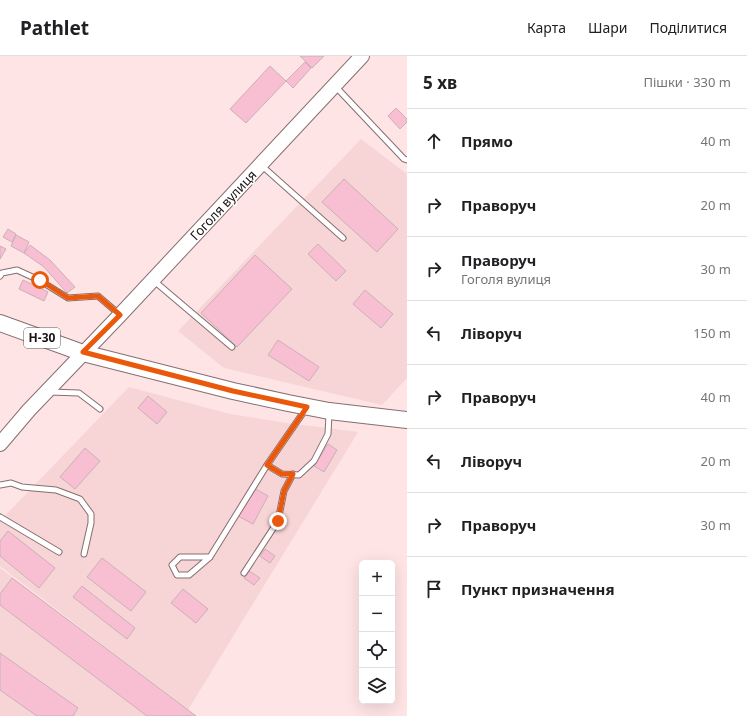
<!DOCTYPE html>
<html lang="uk">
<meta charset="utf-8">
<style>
body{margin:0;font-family:"Noto Sans",sans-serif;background:#f2f2f2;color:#202124}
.controls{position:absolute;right:12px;bottom:12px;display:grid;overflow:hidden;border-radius:6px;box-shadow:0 4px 16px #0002}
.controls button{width:36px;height:36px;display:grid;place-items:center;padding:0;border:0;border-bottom:1px solid #e0e0e0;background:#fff;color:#202124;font:20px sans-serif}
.stop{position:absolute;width:12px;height:12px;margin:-9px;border:3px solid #ea580c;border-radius:50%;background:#fff}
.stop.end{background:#ea580c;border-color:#fff;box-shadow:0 1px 4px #0008}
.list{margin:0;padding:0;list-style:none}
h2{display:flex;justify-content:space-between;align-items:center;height:52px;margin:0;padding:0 16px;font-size:17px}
h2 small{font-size:13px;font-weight:400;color:#757577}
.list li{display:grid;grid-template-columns:26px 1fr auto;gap:12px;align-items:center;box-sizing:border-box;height:64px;padding:0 16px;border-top:1px solid #e0e0e0}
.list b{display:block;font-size:15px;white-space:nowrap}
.list p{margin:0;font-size:13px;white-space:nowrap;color:#757577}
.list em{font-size:13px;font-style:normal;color:#757577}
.icon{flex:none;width:22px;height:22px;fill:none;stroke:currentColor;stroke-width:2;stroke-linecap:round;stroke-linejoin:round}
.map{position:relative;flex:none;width:407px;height:660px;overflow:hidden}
header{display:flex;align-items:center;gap:24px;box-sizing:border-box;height:56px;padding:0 20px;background:#fff;border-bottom:1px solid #e0e0e0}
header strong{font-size:19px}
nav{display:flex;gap:22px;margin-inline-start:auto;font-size:14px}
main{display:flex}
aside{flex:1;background:#fff}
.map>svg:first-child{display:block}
</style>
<header>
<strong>Pathlet</strong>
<nav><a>Карта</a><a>Шари</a><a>Поділитися</a></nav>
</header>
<main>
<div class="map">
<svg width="407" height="660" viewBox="0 0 407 660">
<rect width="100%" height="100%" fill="#fee4e5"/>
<!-- built -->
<g fill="#f7d4d6">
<path d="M361 83 407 118V322L382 349 224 312 178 275Z"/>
<path d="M129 331 230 358 287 367 358 376 188 654 196 660H0V512L129 609 0 510V465Z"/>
</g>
<!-- building -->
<g fill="#f8bed2" stroke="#c9b1b9">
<path d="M300 0H324L312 12Z"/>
<path d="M305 6 311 12 293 32 286 25Z"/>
<path d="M270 10 286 25 246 67 230 53Z"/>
<path d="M396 52 407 63V66L400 73 388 60Z"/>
<path d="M344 123 398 173 377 196 322 146Z"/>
<path d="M8 173 16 178 12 186 3 181Z"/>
<path d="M16 179 29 186 24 197 11 190Z"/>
<path d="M318 188 346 215 336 225 308 198Z"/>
<path d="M30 189 50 204 75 231 67 237 44 211 24 197Z"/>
<path d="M0 190 6 193 0 203Z"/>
<path d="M255 199 292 233 237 291 201 257Z"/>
<path d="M23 224 48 236 44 245 19 233Z"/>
<path d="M365 234 393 258 381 272 353 248Z"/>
<path d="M278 284 319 311 309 325 268 299Z"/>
<path d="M148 340 167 356 157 368 138 352Z"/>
<path d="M328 388 337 394 324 416 314 410Z"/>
<path d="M85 392 100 405 75 433 60 421Z"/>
<path d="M254 432 268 440 253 468 238 460Z"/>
<path d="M8 475 55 512 39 532 0 500V485Z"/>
<path d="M265 493 275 500 270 507 260 500Z"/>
<path d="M102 502 146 536 131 555 87 521Z"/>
<path d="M249 515 260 522 254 529 244 522Z"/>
<path d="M12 522 196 660H147L0 549V538Z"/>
<path d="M82 530 135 572 127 583 73 541Z"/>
<path d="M183 533 208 553 196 567 171 547Z"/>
<path d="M0 597 78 652 73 660H37L0 634Z"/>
</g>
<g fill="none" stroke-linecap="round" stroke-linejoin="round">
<!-- lane casing -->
<g stroke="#856f70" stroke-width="7">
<g id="lane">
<path d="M335 30 404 103 407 104"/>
<path d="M261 109 343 182"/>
<path d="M0 220 2 217 17 214 39 224 68 242 98 240 119 258"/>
<path d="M153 224 232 291"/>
<path d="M50 336 79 337 100 353"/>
<path d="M267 409 282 418 299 419 314 405 328 378 329 358"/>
<path d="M0 429 11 427 22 431 56 434 80 443 91 458V467L84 498"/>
<path d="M0 461 59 496"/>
<path d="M210 501H180L172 509 177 519H189L210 501 267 409 305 354"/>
<path d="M244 517 278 465 284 435 293 418"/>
</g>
</g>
<!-- secondary casing -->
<g stroke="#856f70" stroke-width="16">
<path id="secondary" d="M0 388 29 354 120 259 362 0"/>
</g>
<!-- primary casing -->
<g stroke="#856f70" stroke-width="18">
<path id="primary" d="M0 267 83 297 233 335 288 347 329 355 407 364"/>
</g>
<!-- lane -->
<use href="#lane" stroke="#fff" stroke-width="5"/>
<!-- secondary -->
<use href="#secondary" stroke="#fff" stroke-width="14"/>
<!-- primary -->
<use href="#primary" stroke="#fff" stroke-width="16"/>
</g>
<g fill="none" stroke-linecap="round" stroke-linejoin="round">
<!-- route -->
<path stroke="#ea580c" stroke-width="5" d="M40 224 68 242 98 240 120 259 83 296 233 335 307 351 267 409 282 418H293L284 435 278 465"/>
</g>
<g text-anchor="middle" stroke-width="3" stroke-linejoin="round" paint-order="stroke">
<!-- shield labels -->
<rect fill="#fff" stroke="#5f5959" stroke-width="1" x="24" y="272" width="36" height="20" rx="3"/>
<g font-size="12" font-weight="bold" fill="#1a1212">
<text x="42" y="286">Н-30</text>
</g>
<!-- street labels -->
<g font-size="13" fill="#1a1212" stroke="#fff">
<text transform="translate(223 149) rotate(-47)" y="5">Гоголя вулиця</text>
</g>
</g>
</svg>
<div class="controls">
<button>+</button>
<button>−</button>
<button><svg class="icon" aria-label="locate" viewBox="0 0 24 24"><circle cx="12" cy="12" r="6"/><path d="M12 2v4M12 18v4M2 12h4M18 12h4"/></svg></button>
<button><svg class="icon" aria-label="layers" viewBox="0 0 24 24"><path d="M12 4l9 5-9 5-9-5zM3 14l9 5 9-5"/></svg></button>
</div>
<div class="stop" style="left:40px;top:224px"></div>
<div class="stop end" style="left:278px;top:465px"></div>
</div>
<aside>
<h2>5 хв<small>Пішки · 330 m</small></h2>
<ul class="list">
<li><svg class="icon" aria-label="ahead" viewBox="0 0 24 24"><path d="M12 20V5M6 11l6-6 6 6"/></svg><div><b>Прямо</b></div><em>40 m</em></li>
<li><svg class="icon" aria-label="right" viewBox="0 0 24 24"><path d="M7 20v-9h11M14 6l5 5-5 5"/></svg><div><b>Праворуч</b></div><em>20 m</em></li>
<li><svg class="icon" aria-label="right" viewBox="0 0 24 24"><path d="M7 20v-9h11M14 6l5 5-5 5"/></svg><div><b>Праворуч</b><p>Гоголя вулиця</p></div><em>30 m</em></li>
<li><svg class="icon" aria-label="left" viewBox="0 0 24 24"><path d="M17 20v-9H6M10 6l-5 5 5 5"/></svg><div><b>Ліворуч</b></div><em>150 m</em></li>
<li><svg class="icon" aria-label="right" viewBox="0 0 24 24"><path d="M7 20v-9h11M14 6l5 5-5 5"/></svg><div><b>Праворуч</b></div><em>40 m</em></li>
<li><svg class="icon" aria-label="left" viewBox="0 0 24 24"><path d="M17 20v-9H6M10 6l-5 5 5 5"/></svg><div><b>Ліворуч</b></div><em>20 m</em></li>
<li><svg class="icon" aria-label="right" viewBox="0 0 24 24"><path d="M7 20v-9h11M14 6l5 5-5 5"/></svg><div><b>Праворуч</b></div><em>30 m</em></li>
<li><svg class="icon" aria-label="arrive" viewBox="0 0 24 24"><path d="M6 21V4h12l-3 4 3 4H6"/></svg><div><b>Пункт призначення</b></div></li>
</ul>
</aside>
</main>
